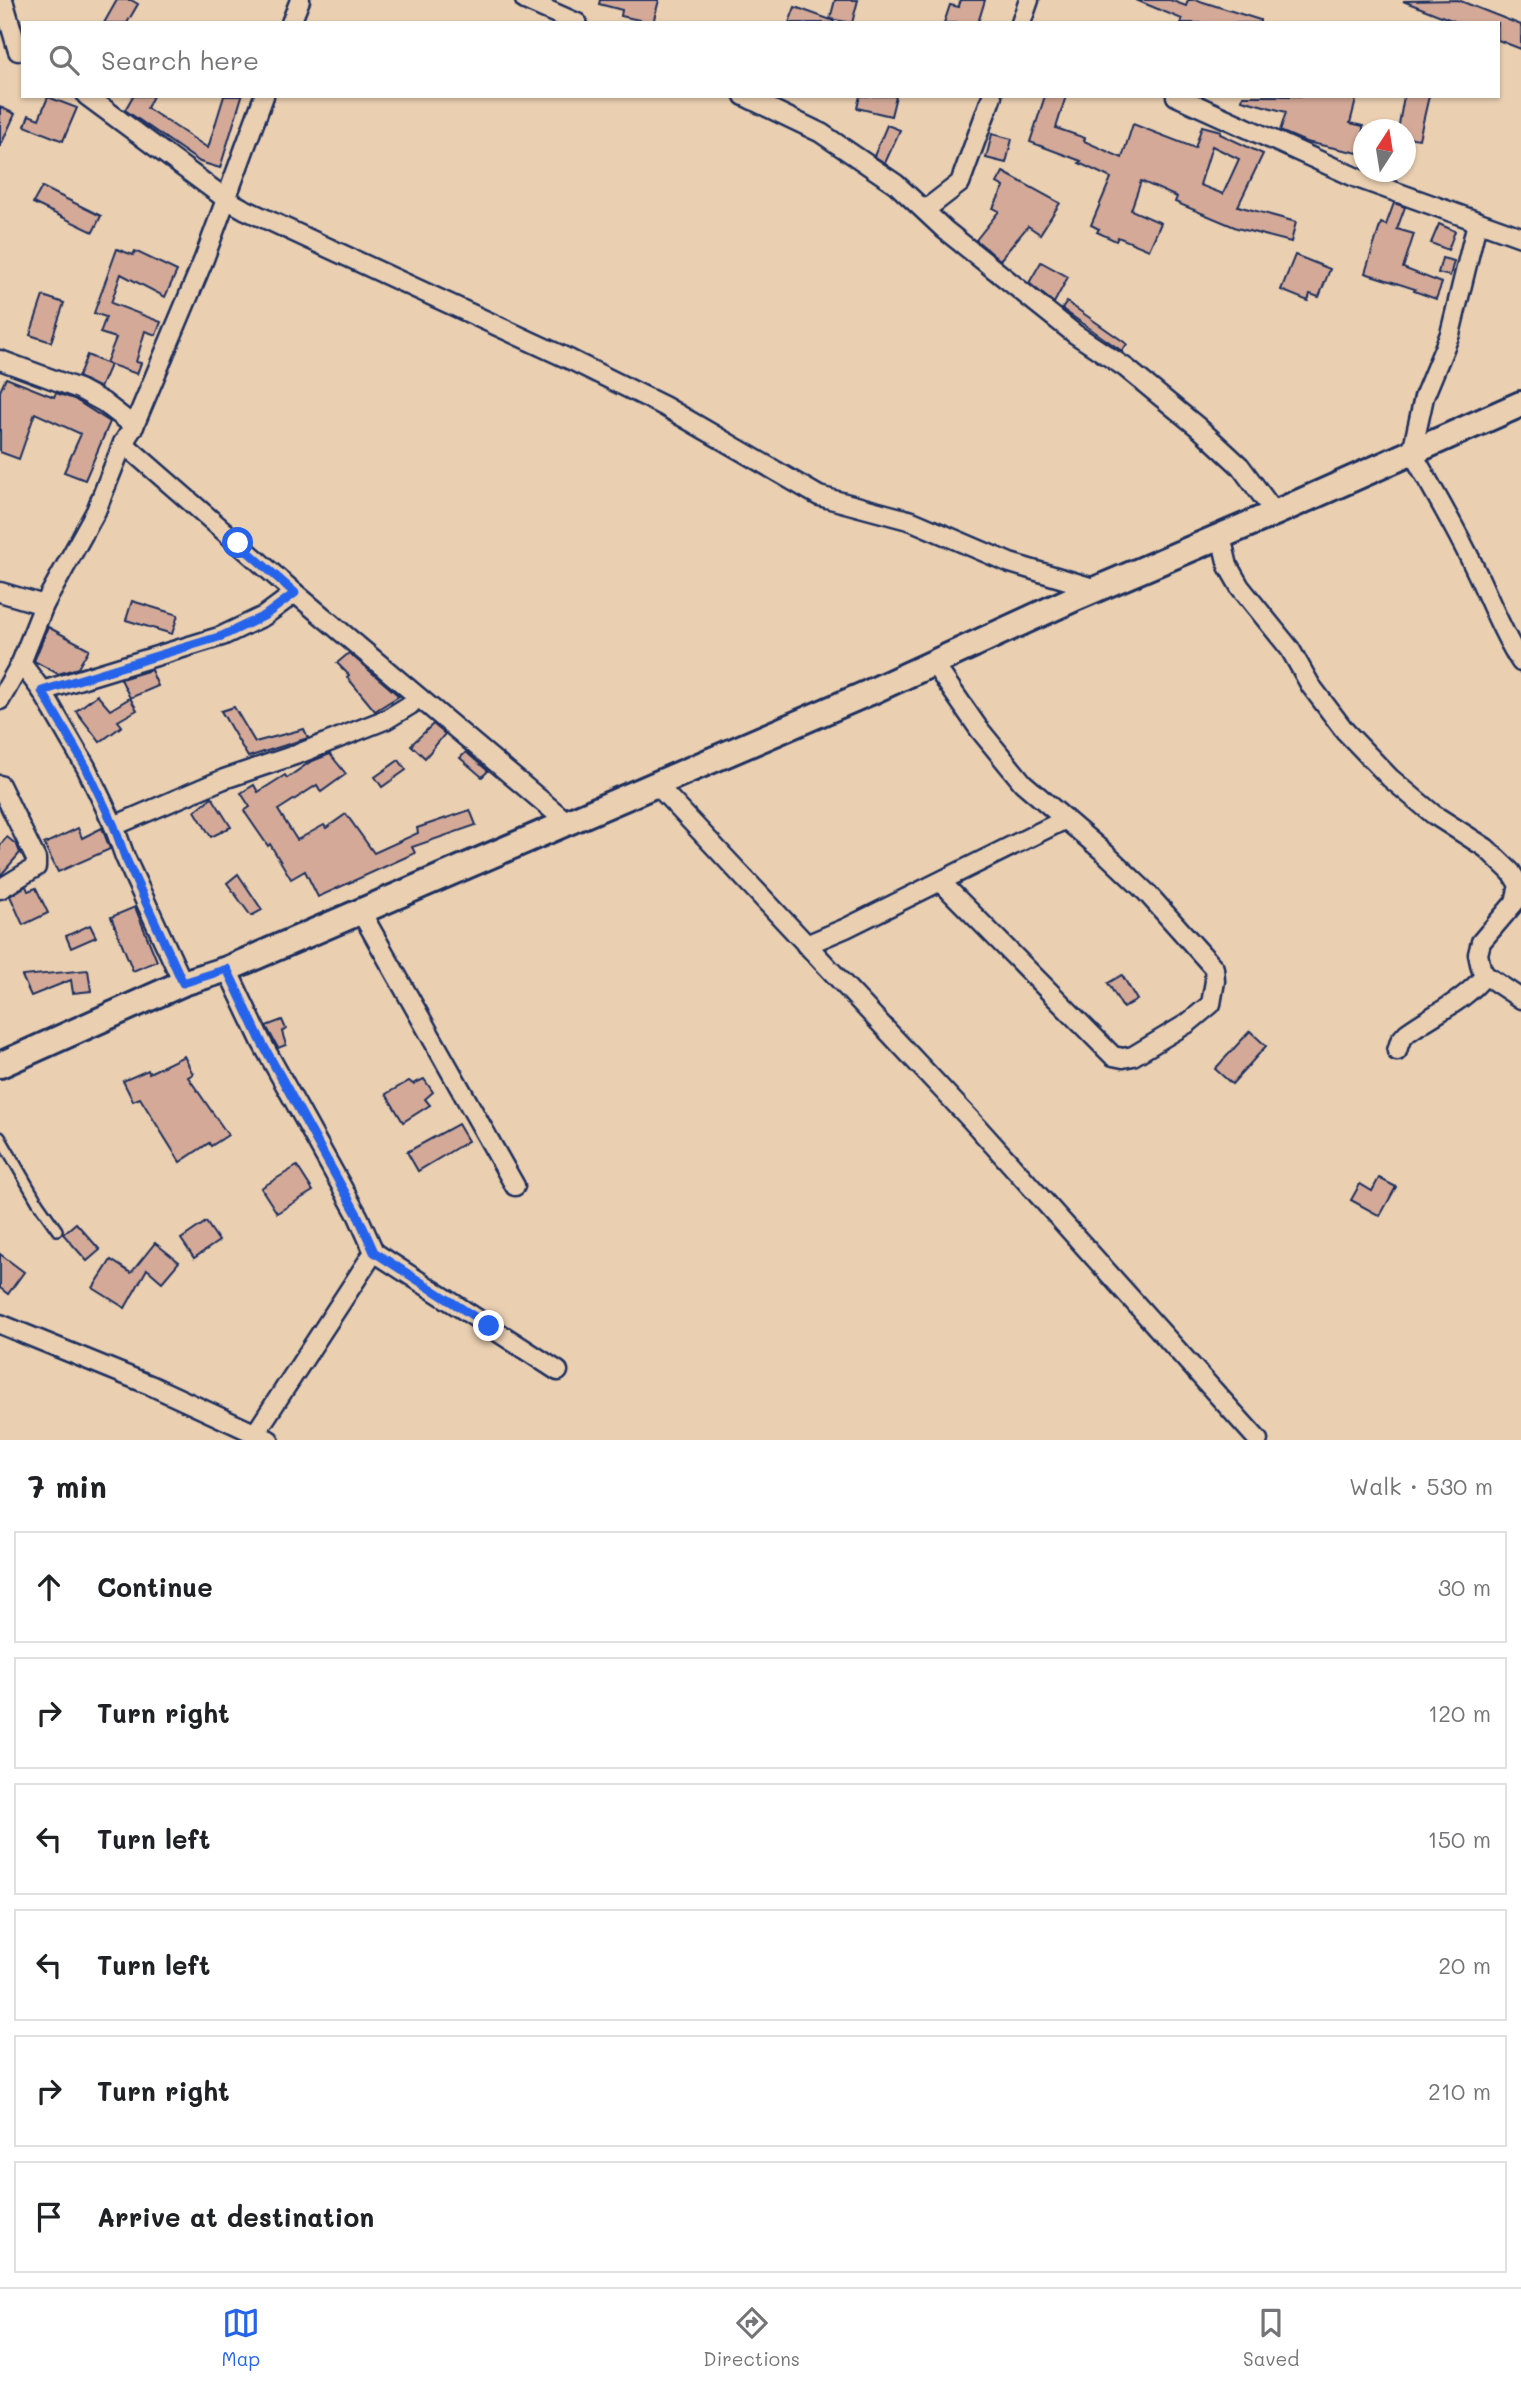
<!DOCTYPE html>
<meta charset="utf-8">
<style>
body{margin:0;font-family:Mali,sans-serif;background:#f6f6f6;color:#202124}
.compass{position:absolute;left:1353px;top:119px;width:63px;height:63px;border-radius:50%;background:#fff;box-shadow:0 2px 5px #0004;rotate:12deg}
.stop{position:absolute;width:21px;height:21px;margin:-16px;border:5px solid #2563eb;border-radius:50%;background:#fff}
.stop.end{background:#2563eb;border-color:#fff;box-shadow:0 2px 7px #0008}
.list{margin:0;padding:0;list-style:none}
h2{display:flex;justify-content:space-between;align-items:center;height:91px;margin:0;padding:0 28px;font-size:30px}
h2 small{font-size:23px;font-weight:400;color:#757577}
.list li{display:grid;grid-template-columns:46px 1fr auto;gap:21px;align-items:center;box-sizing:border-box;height:112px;margin:0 14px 14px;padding:0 14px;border:2px solid #e0e0e0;border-radius:0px}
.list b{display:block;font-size:26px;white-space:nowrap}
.list em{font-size:23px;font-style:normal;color:#757577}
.icon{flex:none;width:38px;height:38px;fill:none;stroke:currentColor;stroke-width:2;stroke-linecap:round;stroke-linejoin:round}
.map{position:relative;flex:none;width:1521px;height:1440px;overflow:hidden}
.search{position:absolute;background:#fff;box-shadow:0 2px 5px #0004;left:21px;right:21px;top:21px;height:77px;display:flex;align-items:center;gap:18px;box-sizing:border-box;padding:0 24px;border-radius:0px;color:#757577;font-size:26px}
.sheet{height:847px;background:#fff}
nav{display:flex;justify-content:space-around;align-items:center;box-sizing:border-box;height:98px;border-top:2px solid #e0e0e0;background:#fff;font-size:19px;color:#757577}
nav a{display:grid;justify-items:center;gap:4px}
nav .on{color:#2563eb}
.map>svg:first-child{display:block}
</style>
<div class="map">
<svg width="1521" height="1440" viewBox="0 0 1521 1440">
<rect width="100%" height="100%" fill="#eacfb1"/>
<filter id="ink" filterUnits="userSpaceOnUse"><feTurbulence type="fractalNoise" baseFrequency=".0143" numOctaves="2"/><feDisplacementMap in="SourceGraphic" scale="14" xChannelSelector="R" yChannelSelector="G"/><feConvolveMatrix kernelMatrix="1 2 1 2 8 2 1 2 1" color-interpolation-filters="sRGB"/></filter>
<g filter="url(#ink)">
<!-- building -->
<g fill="#d4a997" stroke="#1b2f5e" stroke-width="2" fill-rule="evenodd">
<path d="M117 0H131L138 4 127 23H104Z"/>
<path d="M600 0H659L653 23 621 16 622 10 599 4Z"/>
<path d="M835 0H858L852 23 830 19Z"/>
<path d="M960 0H985L978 23H944L950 5 959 7Z"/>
<path d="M1136 0H1170L1186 6 1188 0H1197L1260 20V23H1181L1182 19Z"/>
<path d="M1458 0 1521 25V49L1498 40V23H1459L1403 1Z"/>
<path d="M795 7 834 21 833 23H789Z"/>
<path d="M133 96H153L147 108 208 148 224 96H242L220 168 200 162 125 110Z"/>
<path d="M860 96H896L891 116 857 108Z"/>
<path d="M1045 96H1066L1056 128 1085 138 1084 141 1122 158 1133 124 1195 148 1202 126 1221 131 1220 134 1263 154 1238 206 1296 222 1291 242 1237 228 1175 202 1177 197 1141 181 1131 210 1161 223 1149 250 1118 237 1116 241 1097 232 1099 229 1091 225 1111 178 1079 163 1081 161 1030 142ZM1212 146 1239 159 1223 194 1200 185Z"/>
<path d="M1243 96H1357L1350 123 1363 126V154L1306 142 1280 131 1286 112 1242 100Z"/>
<path d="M1404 96H1429L1419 139 1405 137V130H1398Z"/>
<path d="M48 97 77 108 63 141 25 126 29 115 39 119Z"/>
<path d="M0 107 15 114 0 147Z"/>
<path d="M887 125 900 130 885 163 874 156Z"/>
<path d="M992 134 1012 139 1006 163 986 158Z"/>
<path d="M1003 172 1060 203 1040 234 1028 226 1000 260 976 240 999 211 993 208 1004 187 997 183Z"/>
<path d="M42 187 101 216 93 232 33 203Z"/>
<path d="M1394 203 1405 207 1397 229 1414 234 1403 268 1442 283 1436 299 1414 291 1415 289 1365 273 1381 223 1386 225Z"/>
<path d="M1439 224 1455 231 1448 250 1431 243Z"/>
<path d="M117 249 133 255 135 251 177 271 165 297 121 274 111 303 161 322 156 335 145 331 136 362 141 363 137 374 106 363 116 338 100 333 106 317 94 313Z"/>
<path d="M1295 255 1330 269 1319 297 1310 294 1308 301 1281 290Z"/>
<path d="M1442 258 1454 261 1450 276 1438 273Z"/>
<path d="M1041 262 1068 277 1054 303 1029 283Z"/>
<path d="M43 296 64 303 51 342 30 335Z"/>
<path d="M1067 302 1127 344 1122 351 1062 309Z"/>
<path d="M87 355 110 365 100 388 78 377Z"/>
<path d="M6 378 54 397 56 393 74 399 110 422 85 480 64 472 81 434 35 413 19 459 0 452V391Z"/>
<path d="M132 601 178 615 172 634 126 620Z"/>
<path d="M48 627 89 649 78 668 58 674 34 661Z"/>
<path d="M349 653 399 696 375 711 347 677 349 675 337 663Z"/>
<path d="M151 670 158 686 130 698 121 679Z"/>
<path d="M97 695 110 710 130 698 137 710 118 721 122 726 100 742 76 711Z"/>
<path d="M234 707 255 742 304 729 308 738 248 757 221 711Z"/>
<path d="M433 724 445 734 425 758 411 745Z"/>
<path d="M466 752 488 771 482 777 460 758Z"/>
<path d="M330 754 346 774 321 792 317 785 278 810 297 840 324 825 326 828 346 814 374 853 418 833 417 828 470 810 476 825 412 847 415 853 318 897 305 871 291 879 270 844 268 846 244 811 250 807 241 793 254 785 258 792 285 775 287 778 310 762Z"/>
<path d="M399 760 406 770 382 787 375 777Z"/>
<path d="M212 797 231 827 211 837 195 811Z"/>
<path d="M78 828 82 838 102 828 110 849 58 872 44 844Z"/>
<path d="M7 837 17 845 20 853 0 876V845Z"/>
<path d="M238 874 262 910 251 916 227 883Z"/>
<path d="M26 886 28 891 36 888 48 913 23 925 10 896Z"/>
<path d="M135 907 157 961 133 971 111 917Z"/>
<path d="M90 925 96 937 71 948 66 936Z"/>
<path d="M88 970 91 991 73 993 71 980 31 996 22 976Z"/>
<path d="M1122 975 1137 1000 1123 1008 1108 983Z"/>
<path d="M282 1020 286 1029 282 1032 286 1045 278 1048 266 1026Z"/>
<path d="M1250 1031 1266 1046 1232 1084 1215 1069Z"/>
<path d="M184 1056 193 1074 188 1077 228 1135 211 1146 209 1143 180 1162 140 1098 133 1101 123 1081 148 1070 149 1073Z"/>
<path d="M424 1079 433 1092 425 1099 430 1105 403 1122 386 1094 409 1081 413 1084Z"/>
<path d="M458 1124 468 1141 418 1171 407 1152Z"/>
<path d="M297 1166 313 1191 277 1213 261 1188Z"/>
<path d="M1379 1178 1396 1187 1380 1216 1351 1200 1360 1184 1372 1191Z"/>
<path d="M206 1222 219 1241 194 1258 181 1239Z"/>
<path d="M76 1223 100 1250 87 1261 63 1234Z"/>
<path d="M155 1243 179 1262 162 1282 147 1269 125 1308 93 1288 111 1260 131 1273Z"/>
<path d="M0 1254 24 1272 8 1294 0 1288Z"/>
</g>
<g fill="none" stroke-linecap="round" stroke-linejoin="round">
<!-- lane casing -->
<g stroke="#1b2f5e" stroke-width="14">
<path id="lane" d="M0 1137 38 1203 57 1230"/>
</g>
<!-- street casing -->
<g stroke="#1b2f5e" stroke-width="23">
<g id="street">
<path d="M3 0 18 51"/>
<path d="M525 0 577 23"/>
<path d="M291 23 300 0"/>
<path d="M1021 23 1029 0"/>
<path d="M87 96 226 199 244 209 571 360 664 406 819 496 912 521 1010 563 1097 589"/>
<path d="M744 96 821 133 896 184 945 230 1075 334 1126 368 1199 428 1240 466 1275 513"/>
<path d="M1176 96 1357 178 1521 237"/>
<path d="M925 210 960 183 992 96"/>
<path d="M1477 223 1450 334 1424 397 1412 452C1434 492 1457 530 1476 571 1491 602 1502 633 1521 662"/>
<path d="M0 360 79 389 103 402 134 426"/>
<path d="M123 443 295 593 568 823"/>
<path d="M1221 536 1228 566 1240 587 1290 649 1311 686 1345 731 1390 778 1433 814 1486 848 1511 872 1519 885 1515 902 1481 942 1478 954 1481 968 1485 975 1521 999"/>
<path d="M0 592 44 605"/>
<path d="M21 663 42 691 86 767 114 826 125 857 183 983"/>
<path d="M934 664 979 729 1023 783 1106 854 1147 893 1214 968 1215 981 1211 1004 1188 1023 1133 1056 1123 1058 1113 1056 941 882"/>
<path d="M42 691 222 636 264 616 295 593"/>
<path d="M0 700 21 663 44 605 96 511 123 443 134 426 204 259 264 96"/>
<path d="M656 784 971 1120 1258 1440"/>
<path d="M0 785 36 859V867L0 889"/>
<path d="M114 826 224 779 298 754 387 719 410 705 418 697"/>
<path d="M361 912 515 1186"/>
<path d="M806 945 846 928 1064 820"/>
<path d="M227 969 262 1043 358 1216 374 1252 255 1434"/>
<path d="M1397 1051 1400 1041 1407 1033C1433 1014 1465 1001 1485 975"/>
<path d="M374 1252 558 1371"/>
<path d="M0 1324 150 1385 269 1440"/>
</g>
</g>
<!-- secondary casing -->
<g stroke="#1b2f5e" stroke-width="30">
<path id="secondary" d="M0 1065 183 983 227 969 868 693 1073 599 1275 513 1521 404"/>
</g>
<!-- lane -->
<use href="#lane" stroke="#eacfb1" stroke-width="9"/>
<!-- street -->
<use href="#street" stroke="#eacfb1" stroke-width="18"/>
<!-- secondary -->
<use href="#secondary" stroke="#eacfb1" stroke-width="24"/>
</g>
</g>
<g fill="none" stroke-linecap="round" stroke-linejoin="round" filter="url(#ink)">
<!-- route -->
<path stroke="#2563eb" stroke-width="9" d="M238 543 295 593 264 616 222 636 42 691 86 767 114 826 125 857 183 983 227 969 262 1043 358 1216 374 1252 489 1326"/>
</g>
</svg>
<svg class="compass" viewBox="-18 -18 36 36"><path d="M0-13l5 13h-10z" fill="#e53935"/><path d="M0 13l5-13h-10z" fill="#757577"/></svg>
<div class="stop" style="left:238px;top:543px"></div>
<div class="stop end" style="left:489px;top:1326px"></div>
<div class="search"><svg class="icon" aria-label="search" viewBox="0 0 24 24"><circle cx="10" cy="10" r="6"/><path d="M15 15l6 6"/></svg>Search here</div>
</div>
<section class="sheet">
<h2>7 min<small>Walk · 530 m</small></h2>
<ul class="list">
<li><svg class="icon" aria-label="ahead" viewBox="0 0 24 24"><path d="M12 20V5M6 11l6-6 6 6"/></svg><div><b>Continue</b></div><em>30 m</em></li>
<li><svg class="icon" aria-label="right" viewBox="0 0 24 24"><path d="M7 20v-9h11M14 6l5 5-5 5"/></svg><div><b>Turn right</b></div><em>120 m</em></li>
<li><svg class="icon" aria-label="left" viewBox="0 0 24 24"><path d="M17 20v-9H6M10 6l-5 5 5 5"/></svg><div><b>Turn left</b></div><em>150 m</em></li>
<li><svg class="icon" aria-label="left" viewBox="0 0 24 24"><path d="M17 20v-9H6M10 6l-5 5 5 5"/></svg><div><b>Turn left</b></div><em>20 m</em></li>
<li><svg class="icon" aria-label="right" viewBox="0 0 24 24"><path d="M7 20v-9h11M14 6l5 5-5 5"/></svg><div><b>Turn right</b></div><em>210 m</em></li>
<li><svg class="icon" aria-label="arrive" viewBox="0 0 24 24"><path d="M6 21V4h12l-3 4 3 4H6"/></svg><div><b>Arrive at destination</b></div></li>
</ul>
</section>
<nav>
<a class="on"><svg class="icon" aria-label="map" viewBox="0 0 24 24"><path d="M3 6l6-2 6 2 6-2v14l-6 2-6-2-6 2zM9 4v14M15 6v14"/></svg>Map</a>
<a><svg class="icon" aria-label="directions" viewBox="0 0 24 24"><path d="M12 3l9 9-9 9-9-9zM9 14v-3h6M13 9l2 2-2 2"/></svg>Directions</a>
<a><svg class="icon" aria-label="saved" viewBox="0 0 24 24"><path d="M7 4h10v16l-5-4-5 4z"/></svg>Saved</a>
</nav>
